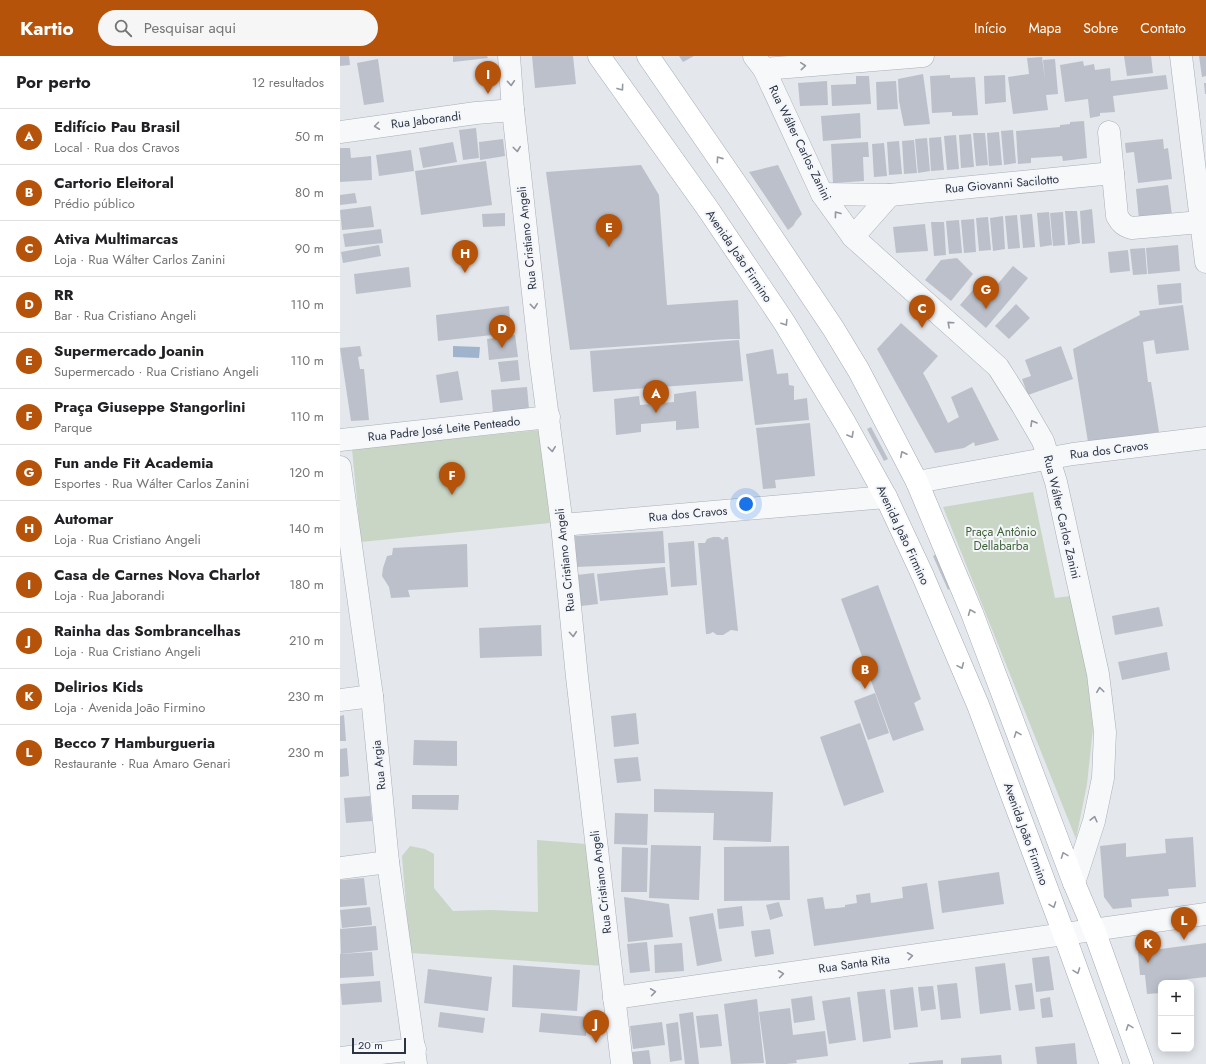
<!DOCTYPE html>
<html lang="pt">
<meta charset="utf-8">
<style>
body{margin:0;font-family:Jost,sans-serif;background:#f6f6f6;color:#202124}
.controls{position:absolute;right:12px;bottom:12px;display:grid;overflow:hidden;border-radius:8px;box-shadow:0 2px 10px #0003}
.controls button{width:36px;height:36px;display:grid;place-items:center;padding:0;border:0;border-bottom:1px solid #e0e0e0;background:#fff;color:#202124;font:20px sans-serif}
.scale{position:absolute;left:12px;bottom:10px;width:54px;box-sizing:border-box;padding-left:4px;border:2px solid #2b3445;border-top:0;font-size:11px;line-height:14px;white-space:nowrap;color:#2b3445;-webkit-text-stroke:3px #f4f6f9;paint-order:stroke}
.you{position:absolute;left:406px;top:448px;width:14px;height:14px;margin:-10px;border:3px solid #fff;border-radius:50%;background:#1a73e8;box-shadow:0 0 0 6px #1a73e833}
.badge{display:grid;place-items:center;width:26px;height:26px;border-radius:50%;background:#b45309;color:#fff;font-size:13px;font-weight:700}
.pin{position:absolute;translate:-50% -33px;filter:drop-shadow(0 1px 2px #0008)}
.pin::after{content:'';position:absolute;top:21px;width:14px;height:12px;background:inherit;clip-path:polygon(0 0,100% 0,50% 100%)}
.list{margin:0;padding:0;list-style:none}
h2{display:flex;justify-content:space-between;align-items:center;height:52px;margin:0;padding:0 16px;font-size:17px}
h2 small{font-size:13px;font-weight:400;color:#757577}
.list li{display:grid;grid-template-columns:26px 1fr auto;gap:12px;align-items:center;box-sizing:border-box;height:56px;padding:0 16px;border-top:1px solid #e0e0e0}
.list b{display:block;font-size:15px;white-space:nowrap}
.list p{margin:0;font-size:13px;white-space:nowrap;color:#757577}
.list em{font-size:13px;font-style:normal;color:#757577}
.icon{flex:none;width:22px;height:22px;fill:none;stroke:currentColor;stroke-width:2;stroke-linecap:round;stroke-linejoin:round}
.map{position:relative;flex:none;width:866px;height:1008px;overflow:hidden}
header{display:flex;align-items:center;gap:24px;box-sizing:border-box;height:56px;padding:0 20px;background:#b45309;color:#fff}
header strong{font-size:19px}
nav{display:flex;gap:22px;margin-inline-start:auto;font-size:14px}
.search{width:280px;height:36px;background:#f6f6f6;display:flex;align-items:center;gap:10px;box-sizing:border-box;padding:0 14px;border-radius:22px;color:#757577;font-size:15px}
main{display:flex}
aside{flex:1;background:#fff}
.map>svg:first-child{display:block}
</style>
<header>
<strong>Kartio</strong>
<div class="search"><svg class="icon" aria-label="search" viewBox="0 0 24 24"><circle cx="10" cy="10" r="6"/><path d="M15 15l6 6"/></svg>Pesquisar aqui</div>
<nav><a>Início</a><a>Mapa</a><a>Sobre</a><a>Contato</a></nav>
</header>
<main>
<aside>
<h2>Por perto<small>12 resultados</small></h2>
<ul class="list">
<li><span class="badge">A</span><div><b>Edifício Pau Brasil</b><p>Local · Rua dos Cravos</p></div><em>50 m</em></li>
<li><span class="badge">B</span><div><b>Cartorio Eleitoral</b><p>Prédio público</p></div><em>80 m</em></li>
<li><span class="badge">C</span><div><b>Ativa Multimarcas</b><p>Loja · Rua Wálter Carlos Zanini</p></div><em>90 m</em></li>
<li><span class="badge">D</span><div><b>RR</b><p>Bar · Rua Cristiano Angeli</p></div><em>110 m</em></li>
<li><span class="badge">E</span><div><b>Supermercado Joanin</b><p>Supermercado · Rua Cristiano Angeli</p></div><em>110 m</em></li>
<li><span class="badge">F</span><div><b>Praça Giuseppe Stangorlini</b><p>Parque</p></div><em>110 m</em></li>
<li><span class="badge">G</span><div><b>Fun ande Fit Academia</b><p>Esportes · Rua Wálter Carlos Zanini</p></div><em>120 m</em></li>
<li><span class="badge">H</span><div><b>Automar</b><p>Loja · Rua Cristiano Angeli</p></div><em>140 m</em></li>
<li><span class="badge">I</span><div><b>Casa de Carnes Nova Charlot</b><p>Loja · Rua Jaborandi</p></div><em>180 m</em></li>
<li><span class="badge">J</span><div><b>Rainha das Sombrancelhas</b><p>Loja · Rua Cristiano Angeli</p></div><em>210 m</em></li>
<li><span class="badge">K</span><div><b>Delirios Kids</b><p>Loja · Avenida João Firmino</p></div><em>230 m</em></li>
<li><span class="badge">L</span><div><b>Becco 7 Hamburgueria</b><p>Restaurante · Rua Amaro Genari</p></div><em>230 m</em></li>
</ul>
</aside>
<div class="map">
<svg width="866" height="1008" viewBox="0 0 866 1008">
<rect width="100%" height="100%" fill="#e4e7ec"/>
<!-- green -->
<g fill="#c9d6c5">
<path d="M200 374 210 467 21 486 12 393Z"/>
<path d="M693 436 715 542 730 540 746 611 753 672 747 728 736 783 603 451Z"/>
<path d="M197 784 246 788 264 910 70 897 62 800 70 790 85 793 94 798V832L113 855 151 854 198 856Z"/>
</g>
<!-- water -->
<path fill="#9fb4cc" d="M113 290 140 291 139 302 113 301Z"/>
<!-- building -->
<g fill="#bbc0ca">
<path d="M0 0H9L10 9 0 10Z"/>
<path d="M113 0H147L148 2 113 6Z"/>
<path d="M192 0H233L236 28 195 32Z"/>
<path d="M339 0H354L343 6Z"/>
<path d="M784 0H811L813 17 787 20Z"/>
<path d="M859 0H866V20L862 21Z"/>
<path d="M702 1 705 24 703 4 715 3 718 38 706 39 708 54 673 58 668 21 689 18 687 2Z"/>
<path d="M38 3 44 46 24 49 17 7Z"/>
<path d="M743 5 744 10 754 8 755 14 770 12 771 25 826 19 828 33 773 40 775 56 760 57V60L750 62 748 43 725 46 720 9Z"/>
<path d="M583 18 590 68 564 70 559 45 558 23Z"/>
<path d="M610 19V22L635 21 638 59 612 60V56L592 57 590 20Z"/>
<path d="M665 19 666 46 645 48 644 20Z"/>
<path d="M516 20H529L531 48 492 50 491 29 516 28Z"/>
<path d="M487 25 488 49 460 50 458 27Z"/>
<path d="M556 25 558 53 537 54 536 26Z"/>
<path d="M864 27H866V38H865Z"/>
<path d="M520 57 521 82 483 85 481 60Z"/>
<path d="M744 65 747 102 723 105 722 100 691 102V107L678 108 676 75 720 71V69L730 68V66Z"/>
<path d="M136 72 139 102 123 104 119 74Z"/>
<path d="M673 74 676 107 664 109 661 75Z"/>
<path d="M659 76 662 109 649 110 647 77Z"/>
<path d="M633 77H645L648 109 636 110Z"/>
<path d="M631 78 634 111 621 112 619 79Z"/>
<path d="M616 79 619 113 607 114 604 80Z"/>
<path d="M601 81 604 114 591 115 589 82Z"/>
<path d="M587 82 590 115 578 117 575 83Z"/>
<path d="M163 83 165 100 140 104 139 86Z"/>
<path d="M823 83 824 93 828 92 832 123 798 127 794 96 786 97 785 87Z"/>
<path d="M574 84 577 117 564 118 562 85Z"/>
<path d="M559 85 562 118 549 119 547 86Z"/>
<path d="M113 86 117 106 83 112 79 92Z"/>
<path d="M528 86 529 101H523L524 125 493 127 491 88Z"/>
<path d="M544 87 547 120 534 121 532 88Z"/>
<path d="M0 92H10L11 102 31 100 32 124 0 126Z"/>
<path d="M71 94 74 115 39 120 36 99Z"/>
<path d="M146 105 152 149 81 159 75 115Z"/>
<path d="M301 109 319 139 327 249 398 244 400 283H389L230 294 206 116Z"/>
<path d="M438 109 462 158 456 165 453 170 448 174 409 116Z"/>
<path d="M828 129 832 159 799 163 796 133Z"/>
<path d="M15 137 17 147 0 149V139Z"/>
<path d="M31 150 34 171 2 174 0 154Z"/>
<path d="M752 153 755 187 742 188 740 155Z"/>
<path d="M725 155H737L740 187 728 189Z"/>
<path d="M709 156 712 189 700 191 697 157Z"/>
<path d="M723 156 725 189 713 190 710 157Z"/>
<path d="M165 157V170L143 171 142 158Z"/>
<path d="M692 158 695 191 683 192 680 159Z"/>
<path d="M677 159 680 192 668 193 665 160Z"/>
<path d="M663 160 665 193 653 195 650 162Z"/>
<path d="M648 161 651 194 639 195 636 162Z"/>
<path d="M634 163 636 196 624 197 621 164Z"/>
<path d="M619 164 622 197 609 198 606 165Z"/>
<path d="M591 166H604L606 199 594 200Z"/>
<path d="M585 168 588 195 556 197 553 171Z"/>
<path d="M41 173 43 187 5 191 3 178Z"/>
<path d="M39 189 41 200 3 207 1 196Z"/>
<path d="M838 189 840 215 808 218 806 192Z"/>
<path d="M805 192 807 218 793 219 790 193Z"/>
<path d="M788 194 790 215 770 217 768 196Z"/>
<path d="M617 202 633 218 611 245 585 224 601 204Z"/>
<path d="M673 210 688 222 646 272 620 249 638 228 650 237Z"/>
<path d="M69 211 71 231 16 238 14 218Z"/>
<path d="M841 227 842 247 819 249 817 229Z"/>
<path d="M676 248 690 262 669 283 655 270Z"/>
<path d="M843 249 849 294 816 298 814 284 803 286 808 326H811L819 376 748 386 733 293 800 259 799 255Z"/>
<path d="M169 250 171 277 98 285 96 259Z"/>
<path d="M561 267 598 300 583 317 588 326 608 367 619 361 611 341 632 331 659 384 635 390 634 386 624 392 595 397 537 293Z"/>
<path d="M175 279 178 301 149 304 147 283Z"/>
<path d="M399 284 403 325 253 336 250 295Z"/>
<path d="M20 290 22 300 18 301 20 313H24L29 364 11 365 0 292Z"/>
<path d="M721 290 733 323 688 339 682 323 691 320 685 304Z"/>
<path d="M433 293 437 318 448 317 449 329 454 330V344L467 342 469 364 415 369 406 298Z"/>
<path d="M178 304 180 324 161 326 158 306Z"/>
<path d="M118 315 123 344 100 347 96 319Z"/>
<path d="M187 331 189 353 153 357 151 334Z"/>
<path d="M356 335 359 372 336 374V365L301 368V376L276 379 274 343 299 340 300 349 334 346V338Z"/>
<path d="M470 367 475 420 435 424 436 432 423 433 416 372Z"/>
<path d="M531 371 548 403 544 405 527 373Z"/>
<path d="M323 475 325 507 236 511 235 480Z"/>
<path d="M373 481H379L383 484 385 481H388L398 575 391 574 383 579H377L373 576 369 578H366L358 487H365L367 483Z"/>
<path d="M354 485 357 529 331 531 328 487Z"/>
<path d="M127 488 128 531 68 534 70 541 51 542 49 531 42 520 43 512 47 500 52 499 53 492Z"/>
<path d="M598 497 613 530 608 534 593 500Z"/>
<path d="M325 511 328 539 260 545 257 518Z"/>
<path d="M254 517 258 548 241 550 237 519Z"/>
<path d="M538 529 581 643 574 647 584 674 553 685 501 543Z"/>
<path d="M819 551 823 570 775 579 772 560Z"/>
<path d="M201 569 202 600 140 602 139 572Z"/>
<path d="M827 596 830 614 782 624 778 606Z"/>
<path d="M535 637 549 677 528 684 514 645Z"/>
<path d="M296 657 299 688 274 691 271 660Z"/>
<path d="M4 659 6 685H0V660Z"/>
<path d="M520 667 544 736 504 750 480 681Z"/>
<path d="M74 684 117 685V710L73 709Z"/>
<path d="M7 692 9 720 0 721V693Z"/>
<path d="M298 701 301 725 277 727 274 703Z"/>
<path d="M314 733 433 736 431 786 373 784 374 757 314 756Z"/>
<path d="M72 739H119L118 754 72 753Z"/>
<path d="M30 740 32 765 6 767 4 742Z"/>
<path d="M275 757 308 758 307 789 274 788Z"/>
<path d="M853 781 856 831 828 833 829 840 791 843 792 851 773 853 764 841 760 790 786 787V801L826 797 825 783Z"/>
<path d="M311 789 361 790 359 844 309 842Z"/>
<path d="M449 790 450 844 384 845V791Z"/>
<path d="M282 791 308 792 307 836H281Z"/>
<path d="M659 816 664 848 602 857 598 825Z"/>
<path d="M24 822 27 849 0 851V824Z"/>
<path d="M587 827 594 873 474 890 467 843 483 841 485 853 497 852 505 851V849L517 847 516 839 530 837 531 847 563 842 562 831Z"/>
<path d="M284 841 329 848 333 881 288 886Z"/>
<path d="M439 846 443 860 430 864 426 849Z"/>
<path d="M402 850 404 870 379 873 377 853Z"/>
<path d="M30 851 32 869 2 872 0 854Z"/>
<path d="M373 857 382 905 357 910 349 861Z"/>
<path d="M36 870 38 894 1 898 0 873Z"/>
<path d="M430 873 434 898 415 901 411 875Z"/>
<path d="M307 886 310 915 290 917 287 888Z"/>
<path d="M342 887 344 915 315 917 314 889Z"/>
<path d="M866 887V921L839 924 840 927H821V937L807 938 805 919H800L798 896Z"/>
<path d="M32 896 34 920 0 922V898Z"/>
<path d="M709 900 714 934 696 936 692 902Z"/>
<path d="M665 907 671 954 640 958 635 911Z"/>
<path d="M173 909 240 914 237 955 172 951Z"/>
<path d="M88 913 152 921 148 955 84 947Z"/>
<path d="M40 925 42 946 2 949 0 928Z"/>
<path d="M617 927 621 962 601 964 597 929Z"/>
<path d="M692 927 695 953 679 955 675 929Z"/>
<path d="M593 930 596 953 581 955 578 931Z"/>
<path d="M573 931 578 971 554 974 550 934Z"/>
<path d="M545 933 551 982 523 986 517 936Z"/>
<path d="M472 940 475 964 454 967 451 943Z"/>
<path d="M510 941 516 984 489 988 482 945Z"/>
<path d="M710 941 713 961 702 962 700 943Z"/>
<path d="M417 943 424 1007 391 1008 384 948Z"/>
<path d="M450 952 453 979 485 975 488 1000 456 1004 457 1007 446 1008H426L419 956Z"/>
<path d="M100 956 145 962 143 977 98 971Z"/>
<path d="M353 956 359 1008H345L339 958Z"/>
<path d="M201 957 248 961 246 980 199 976Z"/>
<path d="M378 958 382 990 360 992 356 960Z"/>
<path d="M322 966 325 989 293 993 290 970Z"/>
<path d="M338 966 342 1004 330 1006 326 968Z"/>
<path d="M735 987 737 1008H697L695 991Z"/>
<path d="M309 994 311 1008H293L292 996Z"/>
<path d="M661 999 662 1008H621V1002Z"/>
<path d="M603 1004V1008H569V1007Z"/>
</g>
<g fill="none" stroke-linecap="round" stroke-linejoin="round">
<!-- minor casing -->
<g stroke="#a9aeb7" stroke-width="23">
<g id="minor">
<path d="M169 0 173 54 200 301 222 469 237 621 282 1008"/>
<path d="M414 0 424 13 482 138 513 181 658 311 682 349 703 385 716 426 758 618 765 676 763 722 754 765 734 827"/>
<path d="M841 0 866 206"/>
<path d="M424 13 583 0"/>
<path d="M0 76 136 57 173 54"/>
<path d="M769 76 777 160C781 167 784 170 792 172L861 166"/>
<path d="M482 138 550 139 773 117"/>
<path d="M513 181 550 139"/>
<path d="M0 384 209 361"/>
<path d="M0 411 32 640 48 806 76 1008"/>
<path d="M577 426 733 398 866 382"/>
<path d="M222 469 546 441"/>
<path d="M0 644 32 640"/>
<path d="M0 812 48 806"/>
<path d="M274 942 866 858"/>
<path d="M0 1002 75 993"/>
</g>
</g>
<!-- major casing -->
<g stroke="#a3abb8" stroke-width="23">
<g id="major">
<path d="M259 0 368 153 444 266 505 367 546 441 583 520 638 649 724 878 771 1008"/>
<path d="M308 0 401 135 493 272 519 315 577 426 632 557 734 827 754 874 802 1008"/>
</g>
</g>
<!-- minor -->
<use href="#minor" stroke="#f7f8fa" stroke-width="22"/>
<!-- major -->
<use href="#major" stroke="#fff" stroke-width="22"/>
</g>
<!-- one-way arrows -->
<defs><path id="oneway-chevron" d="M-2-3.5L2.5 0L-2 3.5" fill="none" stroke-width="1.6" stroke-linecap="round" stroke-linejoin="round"/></defs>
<g stroke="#9196a0">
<use href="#oneway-chevron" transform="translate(463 10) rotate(-5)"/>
<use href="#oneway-chevron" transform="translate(171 27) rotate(86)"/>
<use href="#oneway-chevron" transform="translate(37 70) rotate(173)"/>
<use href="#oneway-chevron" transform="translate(177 93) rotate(83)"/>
<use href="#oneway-chevron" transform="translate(497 158) rotate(-127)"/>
<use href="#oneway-chevron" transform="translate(194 250) rotate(84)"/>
<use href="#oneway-chevron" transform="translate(610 268) rotate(-138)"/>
<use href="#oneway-chevron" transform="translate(693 367) rotate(-120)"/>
<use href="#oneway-chevron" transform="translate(212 393) rotate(83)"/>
<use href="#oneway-chevron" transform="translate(233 578) rotate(85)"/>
<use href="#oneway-chevron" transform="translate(760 634) rotate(-97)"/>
<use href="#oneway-chevron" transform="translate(754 763) rotate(-76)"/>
<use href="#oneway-chevron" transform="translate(570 900) rotate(-8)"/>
<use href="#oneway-chevron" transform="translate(441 918) rotate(-8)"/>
<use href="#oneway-chevron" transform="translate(313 936) rotate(-8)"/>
</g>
<g stroke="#959aa2">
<use href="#oneway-chevron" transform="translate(281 32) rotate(54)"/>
<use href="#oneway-chevron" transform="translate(379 103) rotate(-125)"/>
<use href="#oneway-chevron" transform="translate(445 267) rotate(58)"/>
<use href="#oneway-chevron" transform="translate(511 379) rotate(61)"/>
<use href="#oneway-chevron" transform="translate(563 398) rotate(-117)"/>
<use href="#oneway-chevron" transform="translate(631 556) rotate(-112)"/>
<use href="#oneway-chevron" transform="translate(621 610) rotate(66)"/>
<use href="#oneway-chevron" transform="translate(677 678) rotate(-111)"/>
<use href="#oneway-chevron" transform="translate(724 799) rotate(-111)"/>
<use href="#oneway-chevron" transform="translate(713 849) rotate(70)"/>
<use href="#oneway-chevron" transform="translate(737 915) rotate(70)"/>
<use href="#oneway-chevron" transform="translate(789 971) rotate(-110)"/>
</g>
<g text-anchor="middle" stroke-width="4" stroke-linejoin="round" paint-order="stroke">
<!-- street labels -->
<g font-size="12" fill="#2b3445" stroke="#f4f6f9">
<text transform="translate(86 64) rotate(-7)" y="4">Rua Jaborandi</text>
<text transform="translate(460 87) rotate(64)" y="4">Rua Wálter Carlos Zanini</text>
<text transform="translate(662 128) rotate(-5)" y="4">Rua Giovanni Sacilotto</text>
<text transform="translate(187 182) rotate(-96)" y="4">Rua Cristiano Angeli</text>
<text transform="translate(399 200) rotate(56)" y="4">Avenida João Firmino</text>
<text transform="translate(104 373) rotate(-6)" y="4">Rua Padre José Leite Penteado</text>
<text transform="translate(769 394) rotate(-7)" y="4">Rua dos Cravos</text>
<text transform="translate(348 458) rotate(-5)" y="4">Rua dos Cravos</text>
<text transform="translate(722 461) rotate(77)" y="4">Rua Wálter Carlos Zanini</text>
<text transform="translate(563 479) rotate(65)" y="4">Avenida João Firmino</text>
<text transform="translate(225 504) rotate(-96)" y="4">Rua Cristiano Angeli</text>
<text transform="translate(39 709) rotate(-96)" y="4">Rua Argia</text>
<text transform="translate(686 778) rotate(70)" y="4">Avenida João Firmino</text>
<text transform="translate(261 826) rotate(-97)" y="4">Rua Cristiano Angeli</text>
<text transform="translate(514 908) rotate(-8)" y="4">Rua Santa Rita</text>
</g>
<!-- park labels -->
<g font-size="12" fill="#3f6138" stroke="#f4f6f9">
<text x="661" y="480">Praça Antônio<tspan x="661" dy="14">Dellabarba</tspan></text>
</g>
</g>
</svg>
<div class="controls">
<button>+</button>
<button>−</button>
</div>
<div class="scale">20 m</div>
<div class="you"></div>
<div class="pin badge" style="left:316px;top:357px">A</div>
<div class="pin badge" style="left:525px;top:633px">B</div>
<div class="pin badge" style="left:582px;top:272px">C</div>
<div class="pin badge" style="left:162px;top:292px">D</div>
<div class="pin badge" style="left:269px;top:191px">E</div>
<div class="pin badge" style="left:112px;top:439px">F</div>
<div class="pin badge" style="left:646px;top:253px">G</div>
<div class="pin badge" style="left:125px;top:217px">H</div>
<div class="pin badge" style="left:148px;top:38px">I</div>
<div class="pin badge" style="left:256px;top:987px">J</div>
<div class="pin badge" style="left:808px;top:907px">K</div>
<div class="pin badge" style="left:844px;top:884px">L</div>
</div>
</main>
